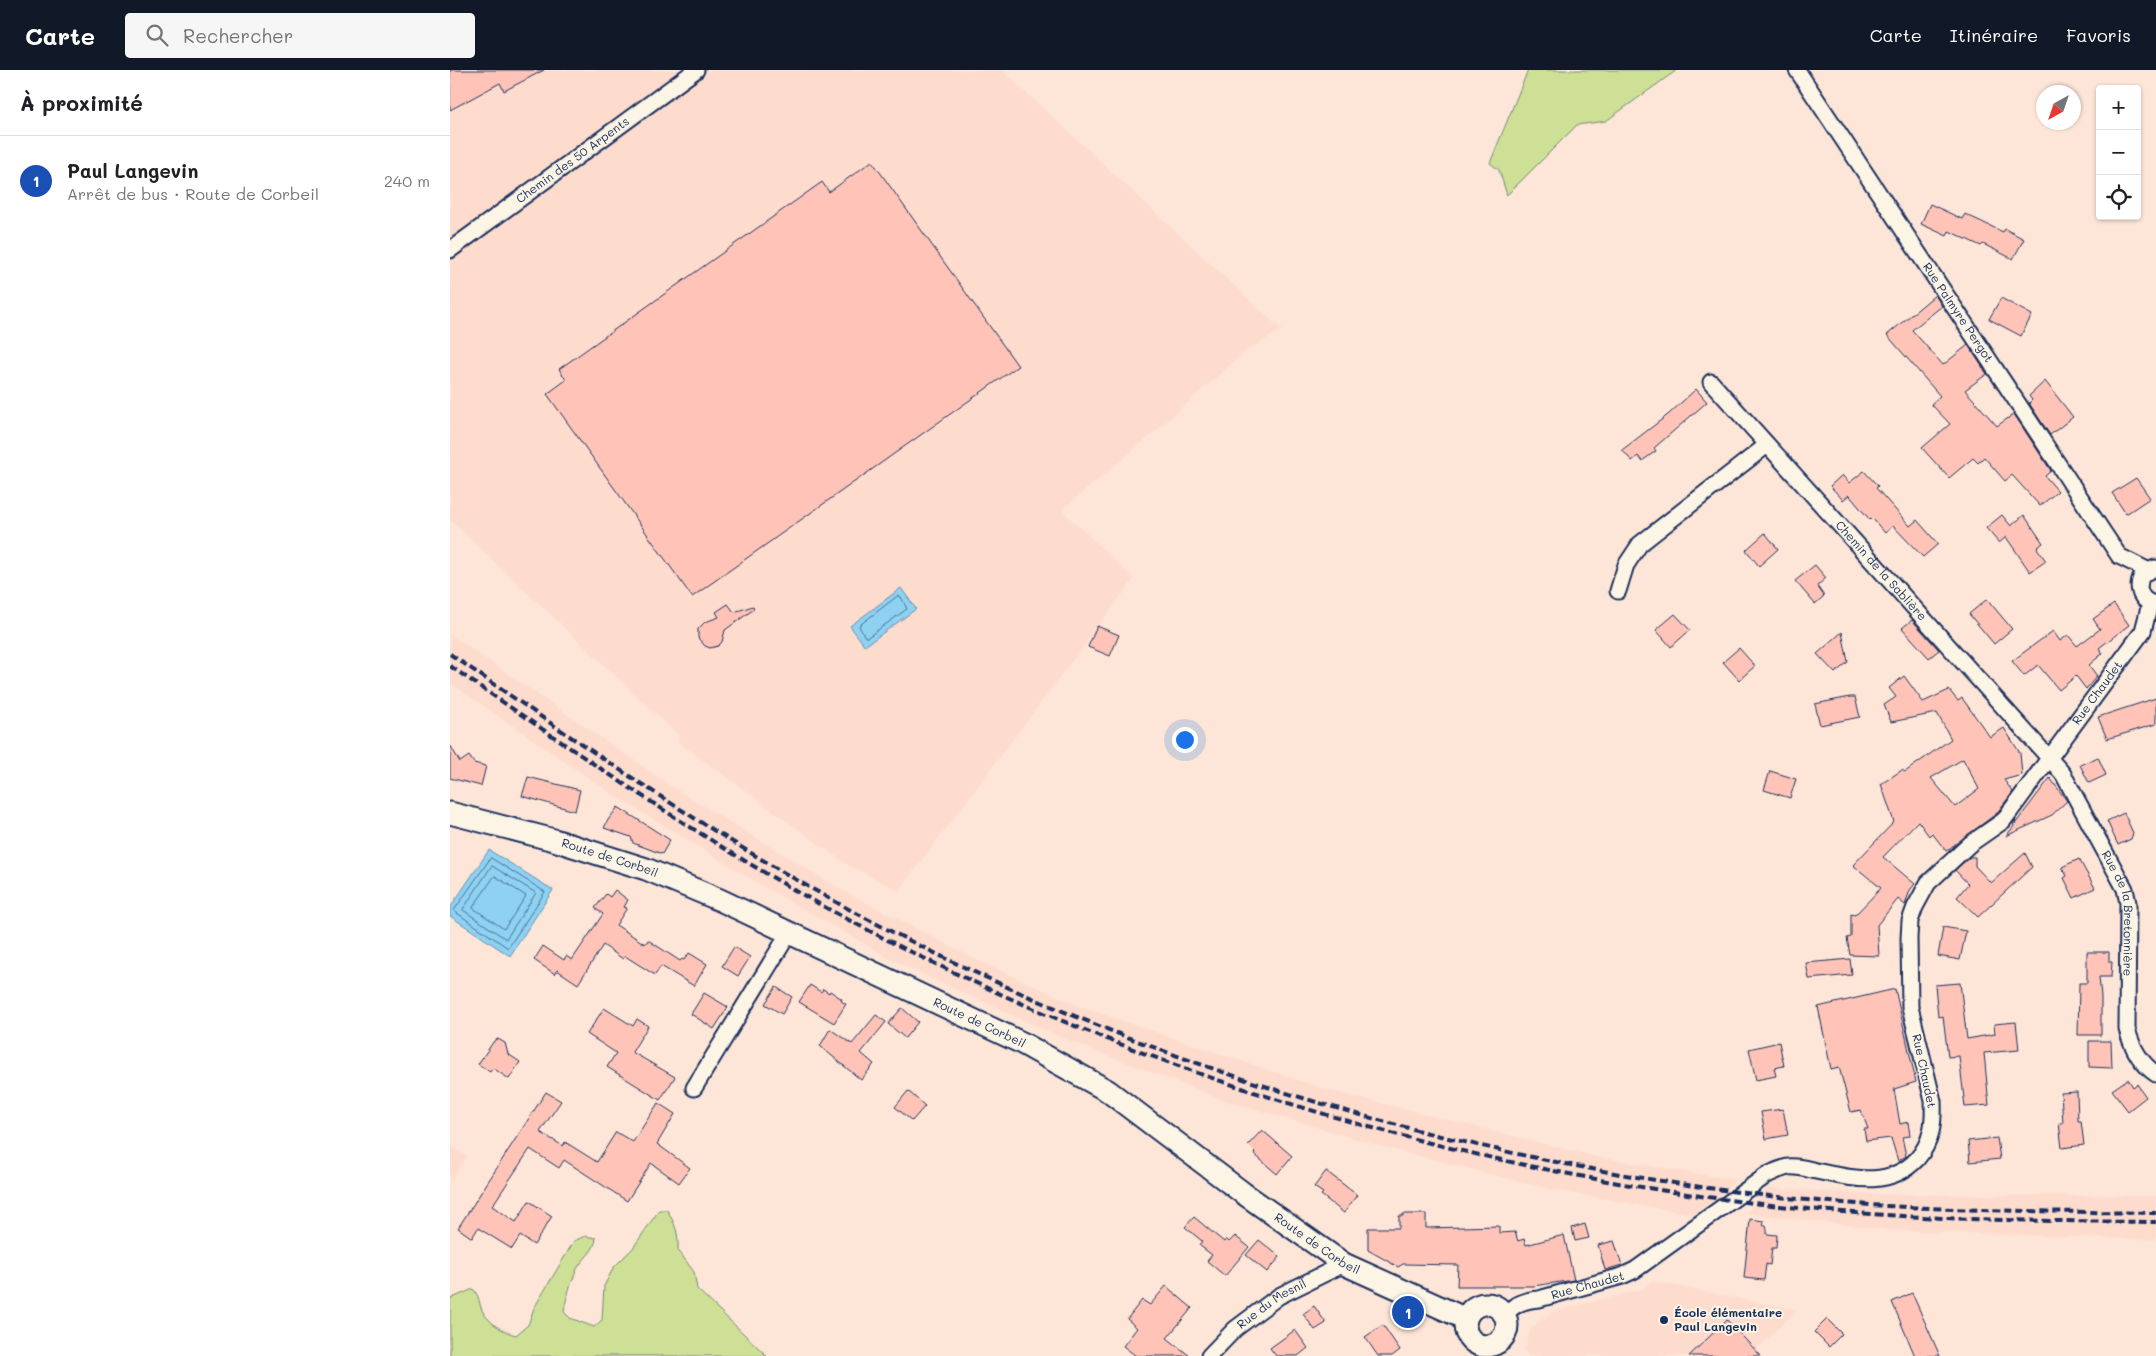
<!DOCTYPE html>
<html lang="fr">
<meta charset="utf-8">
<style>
body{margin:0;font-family:Mali,sans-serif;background:#f6f6f6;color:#202124}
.controls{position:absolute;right:15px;top:15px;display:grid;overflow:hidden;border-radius:5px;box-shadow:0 1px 4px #0004}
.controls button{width:45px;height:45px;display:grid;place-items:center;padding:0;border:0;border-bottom:1px solid #e0e0e0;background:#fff;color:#202124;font:25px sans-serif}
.compass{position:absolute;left:1586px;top:15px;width:45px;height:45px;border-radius:50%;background:#fff;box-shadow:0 1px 4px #0004;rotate:220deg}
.you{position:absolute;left:734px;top:669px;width:18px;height:18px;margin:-12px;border:4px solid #fff;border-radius:50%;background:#1a73e8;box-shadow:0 0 0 8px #1a73e833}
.badge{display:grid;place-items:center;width:32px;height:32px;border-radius:50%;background:#111827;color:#fff;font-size:16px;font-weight:700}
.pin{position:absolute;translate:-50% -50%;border:2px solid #fff;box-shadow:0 1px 5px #0006}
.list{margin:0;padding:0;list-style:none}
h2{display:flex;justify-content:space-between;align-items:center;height:65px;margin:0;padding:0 20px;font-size:21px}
h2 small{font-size:16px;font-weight:400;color:#757577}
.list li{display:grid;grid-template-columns:32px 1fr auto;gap:15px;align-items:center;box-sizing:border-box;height:90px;padding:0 20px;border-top:1px solid #e0e0e0}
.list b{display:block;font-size:19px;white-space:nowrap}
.list p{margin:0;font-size:16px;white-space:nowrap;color:#757577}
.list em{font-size:16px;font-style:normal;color:#757577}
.icon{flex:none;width:28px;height:28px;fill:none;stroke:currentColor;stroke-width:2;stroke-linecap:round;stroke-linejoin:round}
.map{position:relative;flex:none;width:1706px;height:1286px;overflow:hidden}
header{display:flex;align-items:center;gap:30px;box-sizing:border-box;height:70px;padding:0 25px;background:#111827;color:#fff}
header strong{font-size:24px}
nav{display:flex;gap:28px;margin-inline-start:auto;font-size:18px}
.search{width:350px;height:45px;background:#f6f6f6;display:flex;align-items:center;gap:12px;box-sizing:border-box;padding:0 18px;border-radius:5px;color:#757577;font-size:19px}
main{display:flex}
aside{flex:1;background:#fff}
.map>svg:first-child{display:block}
</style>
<header>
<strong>Carte</strong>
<div class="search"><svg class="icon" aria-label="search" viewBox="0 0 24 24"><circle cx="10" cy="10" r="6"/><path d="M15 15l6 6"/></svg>Rechercher</div>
<nav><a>Carte</a><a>Itinéraire</a><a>Favoris</a></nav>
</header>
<main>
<aside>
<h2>À proximité<small></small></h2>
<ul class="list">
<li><span class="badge" style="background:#1a4fb4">1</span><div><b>Paul Langevin</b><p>Arrêt de bus · Route de Corbeil</p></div><em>240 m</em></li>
</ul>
</aside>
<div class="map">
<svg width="1706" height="1286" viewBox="0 0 1706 1286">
<rect width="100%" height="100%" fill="#fde6d7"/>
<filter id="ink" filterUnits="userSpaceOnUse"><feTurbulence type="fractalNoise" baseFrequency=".02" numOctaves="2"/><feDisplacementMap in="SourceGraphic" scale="10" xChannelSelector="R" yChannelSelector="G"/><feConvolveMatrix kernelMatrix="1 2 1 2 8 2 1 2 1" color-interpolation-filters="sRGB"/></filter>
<g filter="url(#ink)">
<!-- built -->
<g fill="#fedccd">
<path d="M0 0H552L832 260 797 280 706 361 612 440 684 509 449 821 396 794 228 672V665L0 450Z"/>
<path d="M0 564 229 721 392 820 531 892 632 937 878 1020 1147 1087 1286 1110 1245 1145 1103 1120 937 1078 773 1030 607 966 444 891 304 811 165 726 0 613Z"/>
<path d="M0 1075 17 1086 0 1112Z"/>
<path d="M1318 1118 1422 1124 1706 1126V1170L1438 1160 1296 1143Z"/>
<path d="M1201 1211 1347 1240 1300 1286H1079L1074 1281 1081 1258 1102 1242 1193 1219Z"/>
</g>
<!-- green -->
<g fill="#cde095" stroke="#74887a">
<path d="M1078 0H1227L1156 51 1127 55 1057 125 1049 100 1040 93Z"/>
<path d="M209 1140H217C225 1153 229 1164 228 1180L244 1202 247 1219 317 1286H0V1229L23 1219C31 1228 28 1233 33 1242 39 1253 54 1262 66 1265L78 1255 84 1238 124 1171 135 1166 146 1168C145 1181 133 1188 127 1199 121 1213 116 1227 114 1242L120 1248 144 1257 152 1250 154 1216 164 1197 183 1178Z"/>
</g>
<!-- water -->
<g fill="#8fd1f1" stroke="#6190b6">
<path d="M451 518 466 539 415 576 400 556Z"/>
<path d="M39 780 103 820 60 886 0 846V838Z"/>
</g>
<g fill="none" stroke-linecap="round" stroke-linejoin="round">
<!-- shore -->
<g stroke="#497099" stroke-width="1">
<path d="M448 526 451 527 457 539 418 567H415L409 556Z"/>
<path d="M41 788 95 822 58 878 4 841Z"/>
<path d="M42 796 86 823 56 869 13 840Z"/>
<path d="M45 806 76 826 54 859 23 838Z"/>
</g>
</g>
<!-- building -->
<g fill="#ffc4b7" stroke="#1b2f5e" fill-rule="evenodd">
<path d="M0 0H94L54 21 50 13 0 40Z"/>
<path d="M422 91 568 296 242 527 97 324 116 310 109 299 372 112 379 122Z"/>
<path d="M1480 134 1512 149 1515 144 1553 162 1555 159 1574 169 1563 189 1533 174 1531 176 1499 161 1497 166 1471 154Z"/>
<path d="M1485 225 1492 236 1462 260 1493 295 1518 275 1537 304 1515 320 1547 356 1564 344 1601 401 1595 406 1608 421 1590 436 1562 405 1555 411 1534 387 1528 393 1523 388 1499 408 1472 378 1500 354 1481 334 1490 326 1437 265Z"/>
<path d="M1551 228 1582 245 1571 266 1539 249Z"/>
<path d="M1595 311 1623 347 1600 365 1579 333 1582 330 1579 326Z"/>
<path d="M1246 319 1257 332 1204 378 1206 381 1192 391 1188 386 1182 391 1172 380 1219 344Z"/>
<path d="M1414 401 1428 416 1426 418 1460 456 1467 450 1488 474 1473 487 1443 456 1435 463 1422 448 1420 450 1399 425 1393 430 1380 416 1392 405 1399 413Z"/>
<path d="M1686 408 1700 428 1676 444 1662 423Z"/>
<path d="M1552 445 1561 456 1574 445 1593 473 1587 478 1596 491 1580 502 1556 467 1549 473 1536 458Z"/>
<path d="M1315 463 1328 479 1309 496 1296 480Z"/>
<path d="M1365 495 1376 508 1367 516 1374 526 1365 534 1345 511Z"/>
<path d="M1537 529 1562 559 1544 574 1519 544Z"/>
<path d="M278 534 284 542 303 536 304 539 275 560 272 572 268 576 260 578 255 576 248 568V559L255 552 269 547 266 542Z"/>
<path d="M1664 534 1679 555 1649 578 1653 583 1639 595 1647 606 1636 619 1626 606 1609 620 1588 595 1574 606 1562 591 1603 561 1610 571 1618 565 1627 576 1650 559 1643 549Z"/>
<path d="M1225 544 1240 560 1221 577 1206 560Z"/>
<path d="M1462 550 1489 580 1479 588 1452 558Z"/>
<path d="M647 556 669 565 660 586 638 577Z"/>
<path d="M1392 562 1398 592 1385 603 1367 584Z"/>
<path d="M1289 578 1305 596 1289 610 1273 592Z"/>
<path d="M1454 606 1473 632 1499 620 1508 631 1512 628 1540 667 1554 658 1570 683 1572 705 1554 710 1563 722 1546 744 1496 781 1482 763 1479 766 1468 751 1433 787 1465 814 1460 820 1455 835 1448 829 1427 855 1429 886 1400 885 1397 868 1401 867V844L1405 845 1431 818 1403 795 1444 752 1431 714 1452 700 1455 702 1501 669 1487 643 1441 652 1434 635 1446 627 1439 618ZM1513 689 1529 719 1505 737 1481 708Z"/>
<path d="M1400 627H1405L1410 647 1370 655 1365 634Z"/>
<path d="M1706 628V654L1657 669 1648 647Z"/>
<path d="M0 675 10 692 19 686 24 693 36 696 31 716 0 708Z"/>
<path d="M1648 687 1656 705 1639 713 1630 695Z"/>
<path d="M1320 701 1346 709 1340 728 1314 720Z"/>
<path d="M78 707 130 720 125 741 72 726Z"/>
<path d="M1600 708 1617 731 1602 745 1556 766 1564 756 1563 754 1566 749 1565 754Z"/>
<path d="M168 737 220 770 212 784 183 773 181 767 154 758 158 750Z"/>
<path d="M1674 743 1683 763 1681 769 1668 775 1657 751Z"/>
<path d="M1575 783 1582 797 1528 847 1507 827 1518 814 1505 800 1520 787H1525V796L1541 813Z"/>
<path d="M1629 789 1645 818 1624 828 1614 808 1617 806 1612 797Z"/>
<path d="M165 820 178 830 174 837 177 838 166 855 195 874 198 870 230 891 232 889 234 890 239 883 257 894 244 916 211 896 205 905 175 886 173 889 153 875 128 914 107 900 105 904 84 890 93 876 114 890 116 886 122 890 153 844 145 838 156 824 160 827Z"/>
<path d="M1493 857 1516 861 1510 890 1488 886Z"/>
<path d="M284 877 300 887 288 906 272 896Z"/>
<path d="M1637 882H1659V892H1662L1661 907H1649L1651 926V965H1628L1629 913H1637Z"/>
<path d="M1400 889 1402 905 1359 909 1356 893Z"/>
<path d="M1510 913 1517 969 1545 964 1544 954 1566 952 1569 980 1534 983 1539 1035 1515 1037 1509 986 1498 987 1493 946 1488 947 1485 915Z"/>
<path d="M360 915 371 922 373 919 379 923 380 921 392 929 391 931 396 934 384 953 349 932Z"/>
<path d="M326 917 342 927 332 944 315 934Z"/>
<path d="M1445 919 1466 1012 1444 1019 1450 1054 1458 1052 1460 1066 1452 1067 1456 1086 1448 1091 1441 1068 1416 1071 1414 1059H1418L1411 1040 1401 1042 1389 997 1381 999 1368 937Z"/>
<path d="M254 923 278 937 264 959 241 944Z"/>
<path d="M154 938 183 956 187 949 198 956 182 982 225 1007 210 1030 157 997 166 983 137 964Z"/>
<path d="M452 938 468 952 455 968 438 954Z"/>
<path d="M426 945 436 952 411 983 424 994 411 1010 370 976 380 959 402 974Z"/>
<path d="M48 969 55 973 58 984 70 992 59 1009 43 998 40 1002 28 994 44 971Z"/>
<path d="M1639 971H1661L1662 998 1639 997Z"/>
<path d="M1329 972 1334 996 1324 998 1326 1006 1306 1010 1299 979Z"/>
<path d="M1678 1009 1683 1017 1687 1014 1696 1027 1678 1041 1662 1020Z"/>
<path d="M458 1021 475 1036 462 1051 445 1037Z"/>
<path d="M96 1022 111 1031 90 1062 113 1076 115 1072 147 1092 166 1062 183 1072 208 1033 225 1044 207 1074 240 1098 229 1113 201 1093 177 1131 114 1090 109 1098 80 1079 42 1136 66 1152 79 1131 102 1146 84 1175 70 1166 62 1179 28 1158 22 1168 8 1158Z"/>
<path d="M1627 1022 1628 1051H1631L1634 1075 1612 1078 1609 1053H1613L1611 1023Z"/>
<path d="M1333 1039 1338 1065 1316 1069 1311 1042Z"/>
<path d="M812 1060 842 1086 827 1104 804 1084 805 1082 798 1075Z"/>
<path d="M1547 1068 1550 1089 1520 1092 1518 1071Z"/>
<path d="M876 1101 907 1125 894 1143 871 1125 873 1123 864 1117Z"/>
<path d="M953 1144H976V1158L1049 1156V1163L1065 1162 1068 1171 1074 1169 1076 1175 1114 1165 1124 1210 1083 1216H1007L1008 1195 953 1194 948 1197 918 1180V1158H949V1146H953Z"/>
<path d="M744 1147 774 1172 776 1169 779 1172 785 1166 799 1177 775 1206 757 1191 762 1185 749 1175 752 1171 735 1157Z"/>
<path d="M1300 1149 1314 1151 1313 1155H1316L1317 1159V1164L1327 1165 1326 1178H1322L1320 1195 1316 1194 1314 1210 1294 1208Z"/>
<path d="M1135 1154 1139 1168 1125 1171 1122 1158Z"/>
<path d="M809 1170 830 1187 817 1202 796 1185Z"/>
<path d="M1164 1171 1172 1195 1155 1200 1148 1175Z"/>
<path d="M716 1216 742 1238 717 1268 740 1286H686L673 1276 687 1258 677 1249 692 1230 700 1235Z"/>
<path d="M1462 1223 1490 1286H1465L1442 1232Z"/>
<path d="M864 1236 876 1253 865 1260 853 1244Z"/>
<path d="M1377 1249 1392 1264 1379 1277 1364 1262Z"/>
<path d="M1277 1250 1311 1286H1239L1257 1269Z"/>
<path d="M933 1255 950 1280 942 1286H928L915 1267Z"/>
<path d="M845 1260 858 1278 848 1286H826L820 1278Z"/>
</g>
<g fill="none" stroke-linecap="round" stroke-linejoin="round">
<!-- minor casing -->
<g stroke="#1b2f5e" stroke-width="19">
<g id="minor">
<path id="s1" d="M1347 0 1669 486 1697 500"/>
<path id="s2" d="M0 180 246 0"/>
<path id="s3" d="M1261 312 1600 689 1613 704 1675 819 1678 833 1677 959C1682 978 1690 993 1706 1004"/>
<path d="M1705 498 1693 504C1685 517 1690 532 1706 534"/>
<path d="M1168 521 1176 495 1190 474 1317 375"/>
<path d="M244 1018 339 863"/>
<path id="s4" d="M1054 1245C1065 1234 1074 1230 1089 1229L1172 1206 1185 1200 1317 1105C1324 1102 1331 1098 1339 1097 1347 1096 1357 1099 1366 1101 1401 1108 1439 1119 1467 1089 1482 1072 1484 1053 1483 1031L1460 937 1459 868 1460 851 1465 837 1478 813 1520 774 1553 751 1693 561 1700 534"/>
<path id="s5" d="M759 1286 785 1259 829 1226 894 1194"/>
</g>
</g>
<!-- secondary casing -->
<g stroke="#1b2f5e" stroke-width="25">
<g id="secondary">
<path id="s6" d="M0 743 104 770 196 799 270 830 572 973 658 1021 793 1123 894 1194 1016 1249"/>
<circle cx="1036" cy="1255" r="21"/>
</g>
</g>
<!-- minor -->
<use href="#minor" stroke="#fcf5e5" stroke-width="15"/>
<!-- secondary -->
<use href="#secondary" stroke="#fcf5e5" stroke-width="21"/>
<!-- rail -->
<g stroke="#1b2f5e" stroke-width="4" stroke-dasharray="8 4" stroke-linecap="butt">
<path d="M0 584C129 673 257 762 395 837 684 993 1004 1090 1329 1127 1454 1141 1580 1141 1706 1143"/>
<path d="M0 596C129 684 257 774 395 848 685 1002 1003 1100 1330 1136 1455 1150 1580 1151 1706 1152"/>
</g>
</g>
</g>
<!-- markers -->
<circle fill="#1b2f5e" stroke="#fcf5e5" stroke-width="2" cx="1214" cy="1250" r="5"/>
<g text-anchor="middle" stroke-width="4" stroke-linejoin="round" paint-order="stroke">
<!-- street labels -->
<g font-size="12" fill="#1b2f5e" stroke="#fcf5e5">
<text dy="4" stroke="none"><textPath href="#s2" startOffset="152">Chemin des 50 Arpents</textPath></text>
<text dy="4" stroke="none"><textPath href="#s1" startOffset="291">Rue Palmyre Pergot</textPath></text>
<text dy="4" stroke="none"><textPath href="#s3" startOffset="254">Chemin de la Sablière</textPath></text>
<text dy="4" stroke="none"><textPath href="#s4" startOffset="1004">Rue Chaudet</textPath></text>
<text dy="4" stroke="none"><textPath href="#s6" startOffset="166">Route de Corbeil</textPath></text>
<text dy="4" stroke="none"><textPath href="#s3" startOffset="680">Rue de la Bretonnière</textPath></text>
<text dy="4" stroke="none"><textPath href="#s6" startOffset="571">Route de Corbeil</textPath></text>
<text transform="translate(1474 1001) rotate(78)" y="4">Rue Chaudet</text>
<text dy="4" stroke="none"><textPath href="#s6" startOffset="976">Route de Corbeil</textPath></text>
<text dy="4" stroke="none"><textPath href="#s4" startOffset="90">Rue Chaudet</textPath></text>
<text dy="4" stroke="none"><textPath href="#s5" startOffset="82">Rue du Mesnil</textPath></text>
</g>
<!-- poi labels -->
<g font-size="12" font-weight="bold" fill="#1b2f5e" stroke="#fcf5e5" text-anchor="start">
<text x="1224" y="1247">École élémentaire<tspan x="1224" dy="14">Paul Langevin</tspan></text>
</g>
</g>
</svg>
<div class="controls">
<button>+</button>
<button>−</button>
<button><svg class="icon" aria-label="locate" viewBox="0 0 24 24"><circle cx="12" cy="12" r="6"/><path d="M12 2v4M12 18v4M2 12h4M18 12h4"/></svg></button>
</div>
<svg class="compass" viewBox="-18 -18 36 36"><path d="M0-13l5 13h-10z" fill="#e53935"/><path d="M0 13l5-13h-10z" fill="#757577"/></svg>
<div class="you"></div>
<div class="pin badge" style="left:958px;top:1242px;background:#1a4fb4">1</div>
</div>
</main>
